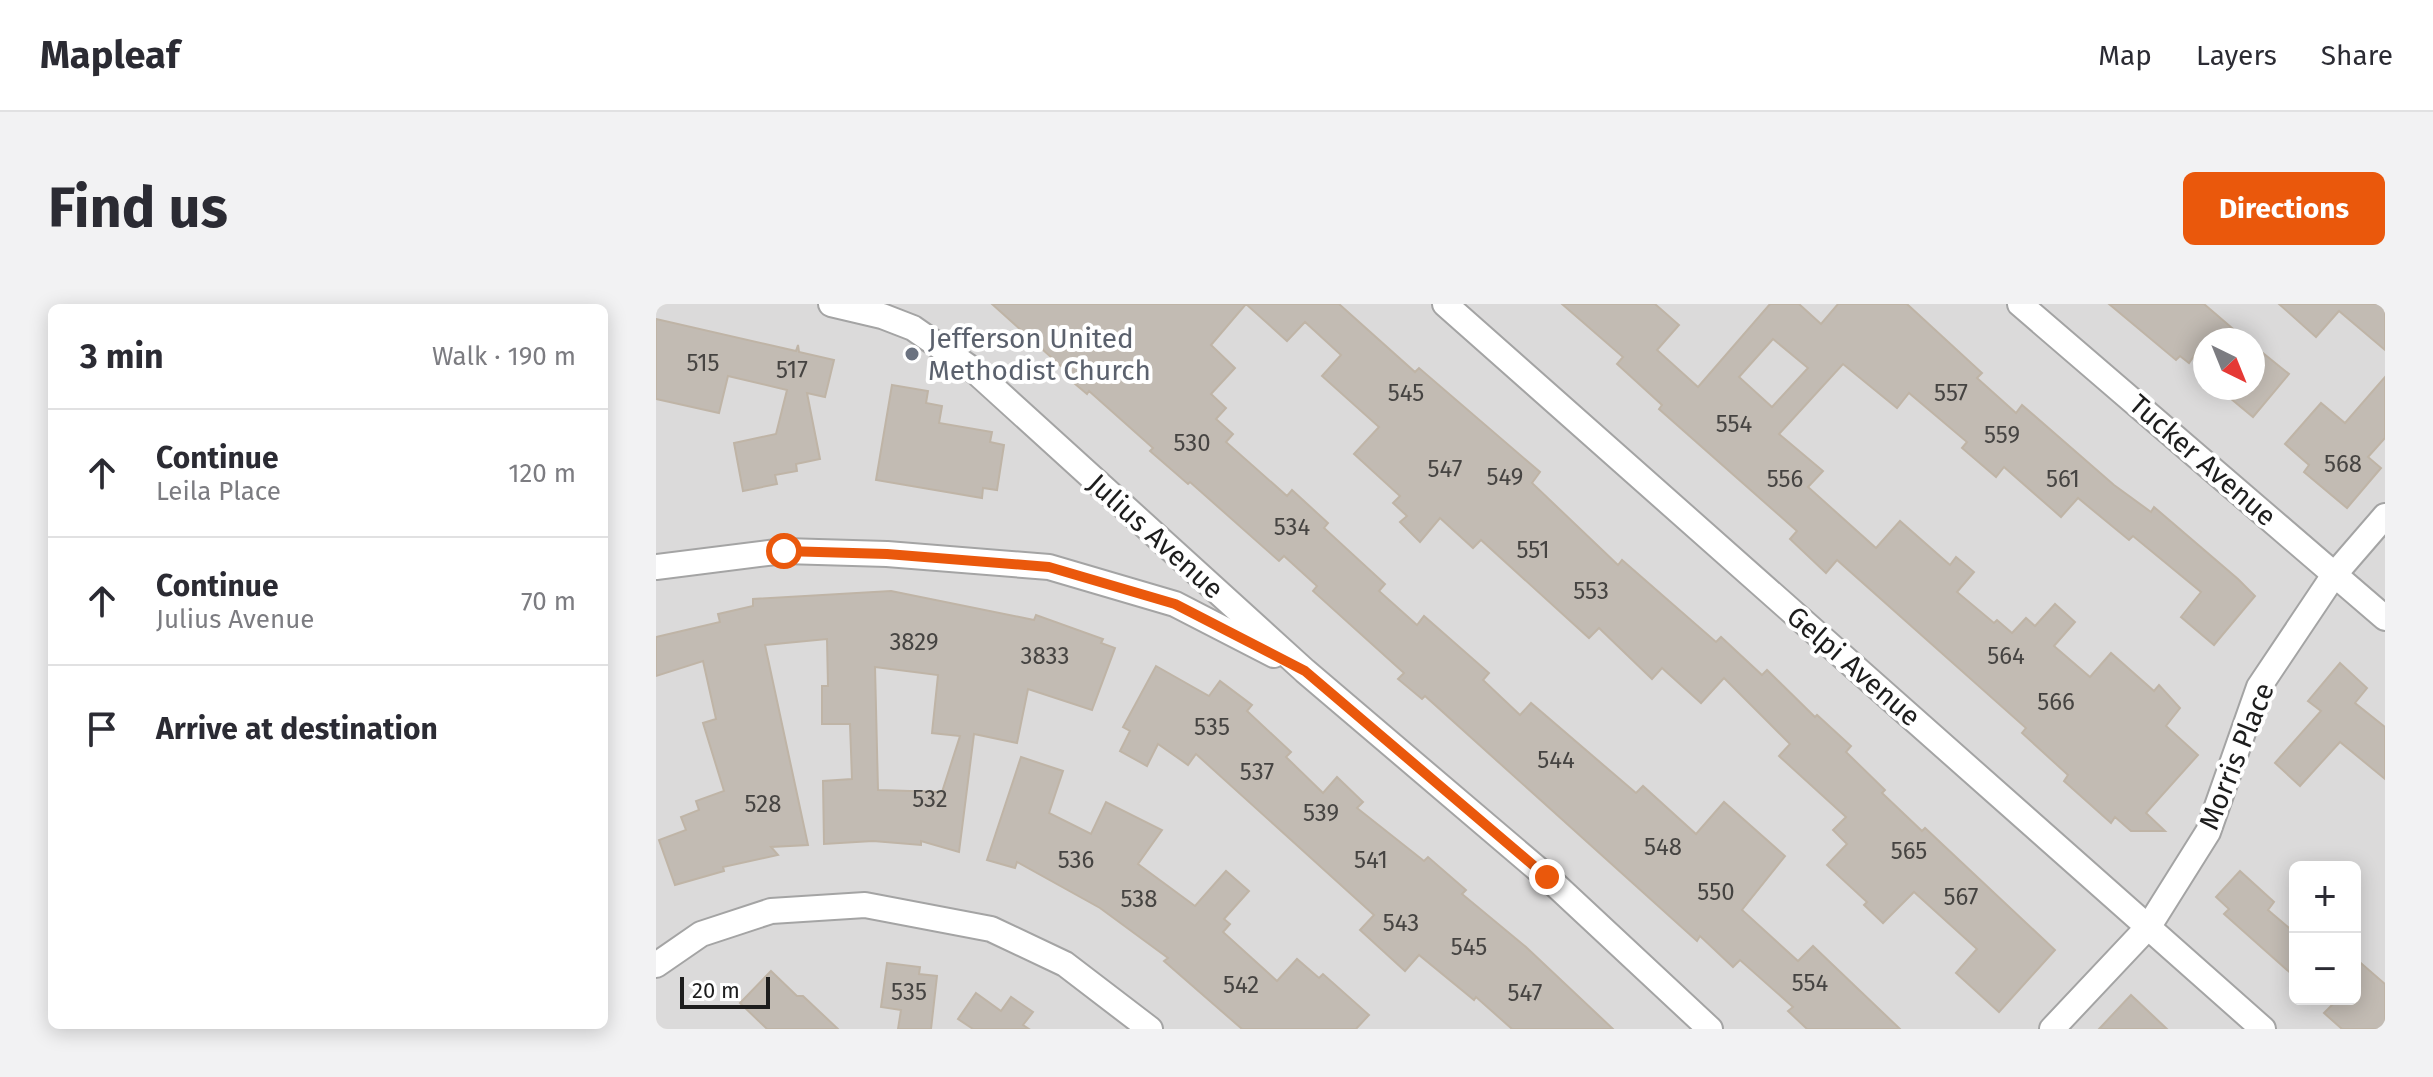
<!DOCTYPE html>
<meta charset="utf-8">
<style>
body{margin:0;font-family:"Fira Sans",sans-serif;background:#f2f2f3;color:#2b2b33}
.controls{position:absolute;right:24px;bottom:24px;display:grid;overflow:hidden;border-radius:12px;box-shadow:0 4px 20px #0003}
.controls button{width:72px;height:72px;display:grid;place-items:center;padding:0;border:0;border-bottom:2px solid #e1e1e2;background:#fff;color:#2b2b33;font:40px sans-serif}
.compass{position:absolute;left:1537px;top:24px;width:72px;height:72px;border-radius:50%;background:#fff;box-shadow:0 4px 20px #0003;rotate:137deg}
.scale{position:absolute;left:24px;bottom:20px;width:90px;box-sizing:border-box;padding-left:8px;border:4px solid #1d1d1d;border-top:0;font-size:22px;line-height:28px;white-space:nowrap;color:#1d1d1d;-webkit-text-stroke:6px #fff;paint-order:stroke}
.stop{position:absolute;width:24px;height:24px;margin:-18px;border:6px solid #ea580c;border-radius:50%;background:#fff}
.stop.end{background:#ea580c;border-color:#fff;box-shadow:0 2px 8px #0008}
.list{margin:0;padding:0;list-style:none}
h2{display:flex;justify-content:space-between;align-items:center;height:104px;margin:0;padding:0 32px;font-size:34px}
h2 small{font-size:26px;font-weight:400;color:#7c7c81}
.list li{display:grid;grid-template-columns:52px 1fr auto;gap:24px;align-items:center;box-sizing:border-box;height:128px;padding:0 32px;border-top:2px solid #e1e1e2}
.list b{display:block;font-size:30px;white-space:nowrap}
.list p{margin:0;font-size:26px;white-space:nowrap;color:#7c7c81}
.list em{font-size:26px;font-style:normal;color:#7c7c81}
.icon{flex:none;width:44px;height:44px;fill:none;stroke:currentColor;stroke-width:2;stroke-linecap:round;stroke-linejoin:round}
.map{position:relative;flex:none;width:1729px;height:725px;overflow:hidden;border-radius:12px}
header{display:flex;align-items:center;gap:48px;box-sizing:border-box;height:112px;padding:0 40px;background:#fff;border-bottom:2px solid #e1e1e2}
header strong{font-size:38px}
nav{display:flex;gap:44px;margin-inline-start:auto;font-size:28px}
.intro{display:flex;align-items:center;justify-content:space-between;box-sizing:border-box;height:192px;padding:0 48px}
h1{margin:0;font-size:56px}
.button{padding:20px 36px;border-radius:12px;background:#ea580c;color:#fff;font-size:28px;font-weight:700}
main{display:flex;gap:48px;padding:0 48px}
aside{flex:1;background:#fff;border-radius:12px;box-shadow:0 4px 20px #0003}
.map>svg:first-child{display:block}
</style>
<header>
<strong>Mapleaf</strong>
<nav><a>Map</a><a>Layers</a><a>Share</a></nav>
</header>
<div class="intro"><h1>Find us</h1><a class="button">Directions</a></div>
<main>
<aside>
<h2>3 min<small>Walk · 190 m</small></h2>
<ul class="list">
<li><svg class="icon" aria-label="ahead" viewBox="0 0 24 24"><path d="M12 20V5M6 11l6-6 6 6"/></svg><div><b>Continue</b><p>Leila Place</p></div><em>120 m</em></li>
<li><svg class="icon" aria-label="ahead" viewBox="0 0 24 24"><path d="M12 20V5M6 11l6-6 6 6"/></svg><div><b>Continue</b><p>Julius Avenue</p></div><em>70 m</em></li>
<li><svg class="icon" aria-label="arrive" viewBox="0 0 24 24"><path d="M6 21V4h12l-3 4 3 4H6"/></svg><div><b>Arrive at destination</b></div></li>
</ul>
</aside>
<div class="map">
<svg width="1729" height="725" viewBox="0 0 1729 725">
<rect width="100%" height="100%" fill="#eeebe3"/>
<!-- residential -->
<path fill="#dbdada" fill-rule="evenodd" d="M0 0H1729V725H0ZM1549 36H1597V84H1549ZM1639 563H1699V695H1639Z"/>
<!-- building -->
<g fill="#c2bbb3" stroke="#bfb4a6" stroke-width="2" fill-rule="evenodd">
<path d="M336 0H683L759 68 763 64 884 168 876 179 962 261 966 256 1060 338 1065 333 1106 371 1111 366 1159 413 1161 411 1195 442 1190 448 1229 486 1226 489 1266 527 1269 524 1399 646 1343 708 1300 669 1321 645 1258 588 1227 619 1208 601 1211 598 1171 561 1191 540 1177 526 1190 513 1123 452 1134 440 1068 374 1045 399 1006 364 996 375 943 324 933 334 825 236 817 244 784 214 764 238 744 218 751 212 737 199 744 192 698 150 723 123 666 72 685 51 649 18 631 37 590 0 555 41 579 64 555 90 570 104 560 115 577 130 570 138 631 192 636 186 672 219 668 224 729 280 723 287 761 321 768 312 833 369 827 376 864 411 875 399 980 489 987 482 1040 530 1068 498 1129 552 1086 606 1142 657 1157 642 1244 725H1151L1132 707 1137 703 1084 656 1077 663 1044 632 1041 637 769 392 766 395 742 375 748 369 657 287 661 282 628 252 623 257 534 178 532 180 494 147 497 144 433 87 431 90 412 74 415 71Z"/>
<path d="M906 0H999L1023 21 1001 46 1042 83 1114 0H1143L1165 20 1182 0H1251L1326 69 1321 74 1360 109 1366 101 1458 181 1495 208 1498 203 1582 275 1599 292 1558 341 1525 313 1545 288 1477 232 1473 236 1422 194 1405 213 1348 163 1340 173 1306 144 1311 138 1253 89 1241 104 1187 60 1123 130 1167 167 1152 183 1220 244 1244 217 1294 261 1300 253 1318 268 1301 288 1338 319 1341 316 1356 329 1370 314 1379 322 1399 300 1419 318 1398 342 1434 373 1455 349 1498 387 1503 381 1524 404 1510 422 1542 451 1490 509 1509 527H1475L1459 513 1455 519 1408 477 1412 471 1366 429 1370 424 1181 256 1170 269 1134 235 1141 227 1003 105 1006 101 961 60 967 53ZM1117 35 1152 64 1116 103 1083 73Z"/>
<path d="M1453 0H1548L1590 36H1549L1533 59 1524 52 1520 56Z"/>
<path d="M1623 0H1729V46L1683 7 1660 33Z"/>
<path d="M0 15 140 47 142 41 143 48 178 56 169 93 151 89 164 155 140 160 141 167 119 171 121 180 87 187 78 139 120 130 131 86 72 72 63 109 0 95Z"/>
<path d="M1597 41 1633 70 1597 113 1562 84H1597Z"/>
<path d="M1729 73V134L1712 153 1725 164 1691 204 1648 168 1653 161 1629 140 1665 99 1689 119Z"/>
<path d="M236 81 272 87 270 99 286 102 283 119 336 128 334 138 348 141 341 186 327 184 326 194 220 176Z"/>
<path d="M235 287 378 316 380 311 447 335 445 339 459 344 436 406 372 385 361 439 318 430 303 548 265 537V541L217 537 168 540 167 477 196 475 194 420H166V382H172L171 335 109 341 152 541 115 543 122 551 67 563 68 567 19 581 3 536 30 526 25 513 43 506 40 497 68 487 47 419 60 415 47 357 0 372V333L64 318 62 310 97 302V295ZM219 363 282 371 276 429 304 432 286 488 222 486Z"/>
<path d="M1684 359 1711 384 1699 399 1729 423V475L1684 438 1644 482 1619 459 1665 407 1652 397Z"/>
<path d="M500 362 553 392 564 377 596 401 591 407 635 448 630 453 667 489 681 473 707 498 701 504 768 557 772 553 810 586 806 590 870 643 957 725H856L820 693 818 696 763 651 749 667 704 626 718 611 540 450 532 461 502 440 491 462 464 447 474 427 467 423Z"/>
<path d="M365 453 407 467 393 509 435 530 450 498 506 526 482 560 539 602 570 567 593 587 568 615 574 620 567 628 621 677 641 655 663 674 667 670 713 711 700 725H586L508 657 512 654 444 604 361 558 359 564 331 556Z"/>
<path d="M1584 567 1618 598 1612 606 1639 629V673L1568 610 1573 605 1560 593Z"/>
<path d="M1699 654 1729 680V725H1686L1668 709 1682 695H1699Z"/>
<path d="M231 659 264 663 263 670 281 672 275 725H242L245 706 225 703Z"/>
<path d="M115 667 141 692H147L182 725H111L84 699Z"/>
<path d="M320 689 345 707 355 693 377 708 367 721 373 725H317L302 715Z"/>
<path d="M1475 691 1511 725H1443Z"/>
</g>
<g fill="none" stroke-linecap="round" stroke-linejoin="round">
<!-- street casing -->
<g stroke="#a4a4a4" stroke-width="28">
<g id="street">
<path d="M175 0 226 12 257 24 320 68 649 367 891 573 1054 725"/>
<path d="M789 0 1607 725"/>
<path d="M1364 0 1729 314"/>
<path d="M0 263 128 247 231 250 393 263 519 300 618 351"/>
<path d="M0 661 45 630 115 607 209 601 335 625 409 660 494 725"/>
<path d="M1396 725 1493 622 1552 528 1603 383 1678 271 1729 212"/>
</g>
</g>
<!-- street -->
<use href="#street" stroke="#fff" stroke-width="24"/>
</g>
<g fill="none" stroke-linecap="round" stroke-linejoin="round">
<!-- route -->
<path stroke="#ea580c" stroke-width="10" d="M128 247 231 250 393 263 519 300 649 367 891 573"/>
</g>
<!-- markers -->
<circle fill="#6b7280" stroke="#fff" stroke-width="3" cx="256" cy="50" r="8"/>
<g text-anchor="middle" stroke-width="8" stroke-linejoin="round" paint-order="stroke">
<!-- number labels -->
<g font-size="24" fill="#464442">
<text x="47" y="67">515</text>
<text x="136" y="74">517</text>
<text x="750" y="97">545</text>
<text x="1295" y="97">557</text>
<text x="1078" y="128">554</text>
<text x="1346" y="139">559</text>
<text x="536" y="147">530</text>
<text x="1687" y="168">568</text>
<text x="789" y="173">547</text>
<text x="849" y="181">549</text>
<text x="1129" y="183">556</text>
<text x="1407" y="183">561</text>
<text x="636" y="231">534</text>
<text x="877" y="254">551</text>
<text x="935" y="295">553</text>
<text x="258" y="346">3829</text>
<text x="389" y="360">3833</text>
<text x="1350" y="360">564</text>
<text x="1400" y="406">566</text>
<text x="556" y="431">535</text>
<text x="900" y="464">544</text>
<text x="601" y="476">537</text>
<text x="274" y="503">532</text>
<text x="107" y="508">528</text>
<text x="665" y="517">539</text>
<text x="1007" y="551">548</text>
<text x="1253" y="555">565</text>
<text x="420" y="564">536</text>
<text x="715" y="564">541</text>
<text x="1060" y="596">550</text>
<text x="1305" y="601">567</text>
<text x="483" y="603">538</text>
<text x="745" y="627">543</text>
<text x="813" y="651">545</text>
<text x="1154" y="687">554</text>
<text x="585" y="689">542</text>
<text x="253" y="696">535</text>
<text x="869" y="697">547</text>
</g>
<!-- worship labels -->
<g font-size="28" fill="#5b616d" stroke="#fff" text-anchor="start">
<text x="272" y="44">Jefferson United<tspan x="272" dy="32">Methodist Church</tspan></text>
</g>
<!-- street labels -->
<g font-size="28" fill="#1d1d1d" stroke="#fff">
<text transform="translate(1547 156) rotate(41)" y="10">Tucker Avenue</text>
<text transform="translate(500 232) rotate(42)" y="10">Julius Avenue</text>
<text transform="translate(1198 362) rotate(41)" y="10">Gelpi Avenue</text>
<text transform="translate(1580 452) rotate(-68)" y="10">Morris Place</text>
</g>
</g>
</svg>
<div class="controls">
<button>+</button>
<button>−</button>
</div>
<svg class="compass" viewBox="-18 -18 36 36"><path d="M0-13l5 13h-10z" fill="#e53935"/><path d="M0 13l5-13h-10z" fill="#7c7c81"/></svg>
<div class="scale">20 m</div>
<div class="stop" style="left:128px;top:247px"></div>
<div class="stop end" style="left:891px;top:573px"></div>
</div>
</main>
